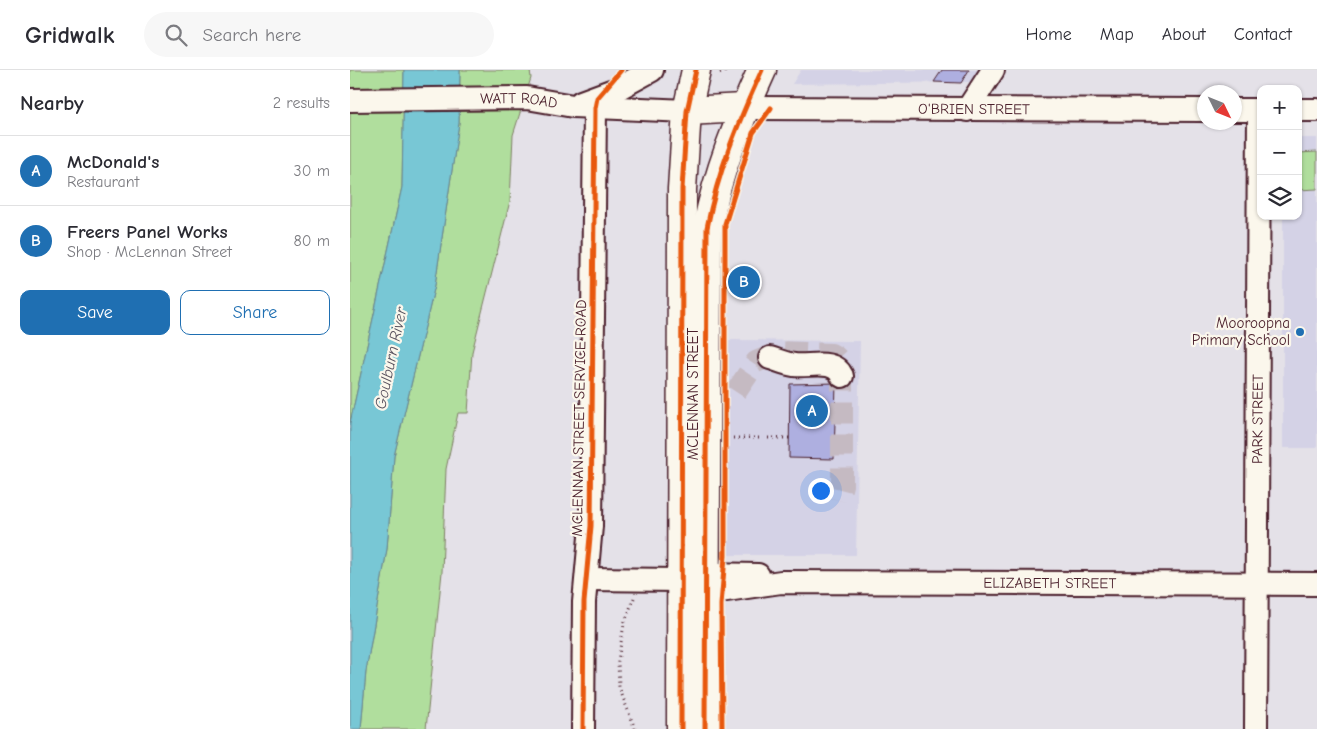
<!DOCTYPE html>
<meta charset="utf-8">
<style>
body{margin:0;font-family:"Comic Neue",sans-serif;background:#f7f7f7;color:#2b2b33}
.controls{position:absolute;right:15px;top:15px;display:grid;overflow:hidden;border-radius:10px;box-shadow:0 1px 4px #0004}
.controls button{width:45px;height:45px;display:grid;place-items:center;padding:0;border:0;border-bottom:1px solid #e1e1e2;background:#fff;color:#2b2b33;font:25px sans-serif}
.compass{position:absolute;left:847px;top:15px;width:45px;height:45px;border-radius:50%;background:#fff;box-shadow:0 1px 4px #0004;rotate:133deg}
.you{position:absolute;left:470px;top:420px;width:18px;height:18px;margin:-12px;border:4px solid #fff;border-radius:50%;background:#1a73e8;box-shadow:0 0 0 8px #1a73e833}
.badge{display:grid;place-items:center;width:32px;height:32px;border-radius:50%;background:#1f6fb2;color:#fff;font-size:16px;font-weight:700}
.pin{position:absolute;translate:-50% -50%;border:2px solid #fff;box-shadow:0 1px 5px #0006}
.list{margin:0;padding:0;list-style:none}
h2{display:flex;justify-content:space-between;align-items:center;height:65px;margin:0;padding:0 20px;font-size:21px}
h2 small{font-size:16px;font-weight:400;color:#7c7c81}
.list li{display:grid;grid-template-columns:32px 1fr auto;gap:15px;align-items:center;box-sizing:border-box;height:70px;padding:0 20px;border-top:1px solid #e1e1e2}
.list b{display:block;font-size:19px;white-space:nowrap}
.list p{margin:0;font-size:16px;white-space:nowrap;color:#7c7c81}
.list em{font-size:16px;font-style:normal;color:#7c7c81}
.actions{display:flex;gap:10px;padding:15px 20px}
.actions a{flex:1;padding:11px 0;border:1px solid #1f6fb2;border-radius:10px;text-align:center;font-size:18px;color:#1f6fb2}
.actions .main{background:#1f6fb2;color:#fff}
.icon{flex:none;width:28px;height:28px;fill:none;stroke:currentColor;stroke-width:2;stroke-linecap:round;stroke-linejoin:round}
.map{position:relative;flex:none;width:967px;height:659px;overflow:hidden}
header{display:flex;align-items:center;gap:30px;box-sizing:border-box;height:70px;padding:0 25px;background:#fff;border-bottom:1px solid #e1e1e2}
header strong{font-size:24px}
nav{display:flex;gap:28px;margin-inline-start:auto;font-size:18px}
.search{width:350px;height:45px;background:#f7f7f7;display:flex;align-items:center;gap:12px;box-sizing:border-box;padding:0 18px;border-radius:28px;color:#7c7c81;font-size:19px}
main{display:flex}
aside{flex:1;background:#fff}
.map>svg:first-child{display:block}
</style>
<header>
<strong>Gridwalk</strong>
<div class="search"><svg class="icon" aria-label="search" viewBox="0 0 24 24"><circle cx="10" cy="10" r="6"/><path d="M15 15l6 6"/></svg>Search here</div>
<nav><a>Home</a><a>Map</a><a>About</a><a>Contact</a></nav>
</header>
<main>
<aside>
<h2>Nearby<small>2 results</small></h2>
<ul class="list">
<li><span class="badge">A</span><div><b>McDonald's</b><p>Restaurant</p></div><em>30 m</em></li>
<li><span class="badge">B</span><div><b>Freers Panel Works</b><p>Shop · McLennan Street</p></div><em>80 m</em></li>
</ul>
<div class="actions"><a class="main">Save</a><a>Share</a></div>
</aside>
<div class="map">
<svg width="967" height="659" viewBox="0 0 967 659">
<rect width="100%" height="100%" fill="#e4e1e8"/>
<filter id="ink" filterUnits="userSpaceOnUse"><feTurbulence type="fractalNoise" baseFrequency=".02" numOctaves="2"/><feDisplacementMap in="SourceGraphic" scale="10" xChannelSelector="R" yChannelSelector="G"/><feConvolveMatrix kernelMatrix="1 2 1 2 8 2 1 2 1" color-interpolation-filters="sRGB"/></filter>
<g filter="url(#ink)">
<!-- built -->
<g fill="#d4d2e6">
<path d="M451 0H634L626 12 442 14Z"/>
<path d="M948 68H967V378H933V146H948Z"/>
<path d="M378 270 510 271 506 485H377Z"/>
</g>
<!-- green -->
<g fill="#b0de9d" stroke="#7d7e64">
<path d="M0 0H54V11L52 117 0 353Z"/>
<path d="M110 0H180L181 8 163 65 160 131 122 282 118 343H108L96 399 92 502 76 659H11L16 601 37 479 44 386 85 215 109 53Z"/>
<path d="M967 82V119L948 120V83Z"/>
</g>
<!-- water -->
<path fill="#78c7d5" stroke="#668491" d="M54 0H110L109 53 85 215 44 386 37 479 16 601 11 659H0V353L52 117Z"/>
<!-- building -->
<g fill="#aeafe0" stroke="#4a1f2b">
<path d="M592 0H619L611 13 584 12Z"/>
<path d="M486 313 484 389 439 388 440 314Z"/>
</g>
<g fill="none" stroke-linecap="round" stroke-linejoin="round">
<!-- minor-tunnel -->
<path stroke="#c5bac2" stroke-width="22" stroke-dasharray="22 11" stroke-linecap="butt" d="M386 322 406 292 430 282 481 284C491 288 492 296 492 306V415L488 430"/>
<!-- minor casing -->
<g stroke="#4a1f2b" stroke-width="26">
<g id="minor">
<path id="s1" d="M0 30 177 28 223 36 337 41"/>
<path d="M231 32 269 18 302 0"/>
<path id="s2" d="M393 38 854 40"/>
<path d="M617 40 643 0"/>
<path d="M884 40H911"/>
<path d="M948 40H967"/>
<path d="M420 288C427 290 436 294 444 295 460 297 484 288 492 306"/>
<path d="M355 504 408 505"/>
<path d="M237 509 330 510"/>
<path id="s3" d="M355 543 361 528 370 521 431 512 967 514"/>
<path d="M233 659 234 532 241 456 245 38"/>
<path id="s4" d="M906 659 909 40"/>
</g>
</g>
<!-- highway casing -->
<g stroke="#4a1f2b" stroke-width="31">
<g id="highway">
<path d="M337 41 393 38"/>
<path d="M331 659 332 119 337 41 346 0"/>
<path d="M355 659 357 158C368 100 388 53 412 0"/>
</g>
</g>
<!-- path -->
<g stroke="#4a1f2b" stroke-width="3" stroke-dasharray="1 4" stroke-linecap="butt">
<path d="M370 3 377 0"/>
<path d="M378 368H440"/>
<path d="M284 528 274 554 268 591 269 617 285 659"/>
</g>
<!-- minor -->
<use href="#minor" stroke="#fbf7ec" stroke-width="22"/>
<!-- highway -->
<use href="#highway" stroke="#fbf7ec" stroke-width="28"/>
<!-- cycleway casing -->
<g stroke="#fbf7ec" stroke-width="8">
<g id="cycleway">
<path d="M233 659 234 532 241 456 245 38 247 28 271 0"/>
<path d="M331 659 332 119 337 41 346 0"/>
<path d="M355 659 357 158C368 100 388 53 412 0"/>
<path d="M372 659 371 535 375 486V154L403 63 421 38"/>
</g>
</g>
<!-- cycleway -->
<use href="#cycleway" stroke="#e8590c" stroke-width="5"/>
</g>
</g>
<!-- markers -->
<circle fill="#1f6fb2" stroke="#fbf7ec" stroke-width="2" cx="950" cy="262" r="5"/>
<g text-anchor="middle" stroke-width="4.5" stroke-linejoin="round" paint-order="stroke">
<!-- street labels -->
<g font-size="15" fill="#4a1f2b" stroke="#fbf7ec">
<text dy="5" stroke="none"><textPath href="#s1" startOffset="169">WATT ROAD</textPath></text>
<text dy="5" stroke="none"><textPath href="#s2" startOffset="231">O'BRIEN STREET</textPath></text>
<text transform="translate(343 324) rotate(-90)" y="5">MCLENNAN STREET</text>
<text transform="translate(229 348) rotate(-89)" y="5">MCLENNAN STREET SERVICE ROAD</text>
<text dy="5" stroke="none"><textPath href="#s4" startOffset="310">PARK STREET</textPath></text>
<text dy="5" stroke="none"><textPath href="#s3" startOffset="358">ELIZABETH STREET</textPath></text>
</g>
<!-- poi labels -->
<g font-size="15" fill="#4a1f2b" stroke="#fbf7ec" text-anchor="end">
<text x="940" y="258">Mooroopna<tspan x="940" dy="17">Primary School</tspan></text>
</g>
<!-- water labels -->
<g font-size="16" font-style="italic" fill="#58515e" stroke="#fbf7ec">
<text transform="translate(40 288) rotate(-78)" y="6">Goulburn River</text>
</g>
</g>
</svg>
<div class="controls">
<button>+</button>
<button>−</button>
<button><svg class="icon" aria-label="layers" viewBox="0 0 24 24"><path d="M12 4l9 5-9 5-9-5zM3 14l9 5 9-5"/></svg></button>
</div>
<svg class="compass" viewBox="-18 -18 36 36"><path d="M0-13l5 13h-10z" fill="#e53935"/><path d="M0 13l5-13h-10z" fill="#7c7c81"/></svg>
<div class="you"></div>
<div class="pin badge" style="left:462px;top:341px">A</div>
<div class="pin badge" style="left:394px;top:212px">B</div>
</div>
</main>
